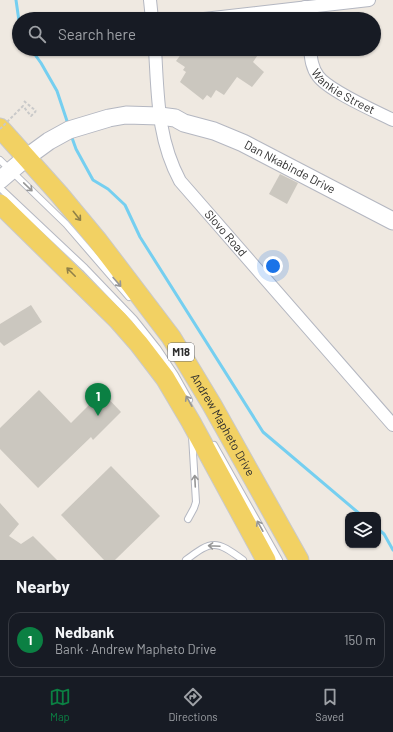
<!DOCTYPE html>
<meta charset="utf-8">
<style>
body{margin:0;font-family:Barlow,sans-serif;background:#20242c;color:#f1f3f6}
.controls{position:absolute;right:12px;bottom:12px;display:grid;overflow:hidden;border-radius:8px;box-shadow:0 1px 3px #0004}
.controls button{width:36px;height:36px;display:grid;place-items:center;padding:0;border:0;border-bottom:1px solid #363941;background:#171b24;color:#f1f3f6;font:20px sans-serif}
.you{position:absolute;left:273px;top:266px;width:14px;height:14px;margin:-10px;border:3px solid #fff;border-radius:50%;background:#1a73e8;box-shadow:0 0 0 6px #1a73e833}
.badge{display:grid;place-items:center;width:26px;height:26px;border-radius:50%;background:#0b8043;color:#fff;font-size:13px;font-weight:700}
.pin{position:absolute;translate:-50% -33px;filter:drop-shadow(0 1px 2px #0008)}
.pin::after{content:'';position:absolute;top:21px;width:14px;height:12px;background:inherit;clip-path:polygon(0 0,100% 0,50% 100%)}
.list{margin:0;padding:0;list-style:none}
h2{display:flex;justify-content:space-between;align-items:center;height:52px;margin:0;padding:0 16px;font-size:17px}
h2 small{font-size:13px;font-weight:400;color:#9ea1a6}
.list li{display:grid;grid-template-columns:26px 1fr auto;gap:12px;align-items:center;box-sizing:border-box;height:56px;margin:0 8px 8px;padding:0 8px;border:1px solid #363941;border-radius:12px}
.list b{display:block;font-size:15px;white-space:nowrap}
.list p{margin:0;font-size:13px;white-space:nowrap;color:#9ea1a6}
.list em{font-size:13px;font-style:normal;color:#9ea1a6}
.icon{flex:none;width:22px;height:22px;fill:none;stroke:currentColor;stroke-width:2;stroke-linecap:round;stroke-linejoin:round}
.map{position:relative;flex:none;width:393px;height:560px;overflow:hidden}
.search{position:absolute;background:#171b24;box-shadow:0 1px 3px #0004;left:12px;right:12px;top:12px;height:44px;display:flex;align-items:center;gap:10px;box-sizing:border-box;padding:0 14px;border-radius:22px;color:#9ea1a6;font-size:15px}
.sheet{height:116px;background:#171b24}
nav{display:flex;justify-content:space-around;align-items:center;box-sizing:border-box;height:56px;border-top:1px solid #363941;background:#171b24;font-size:11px;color:#9ea1a6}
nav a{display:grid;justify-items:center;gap:2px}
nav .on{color:#0b8043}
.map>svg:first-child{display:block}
</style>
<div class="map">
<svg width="393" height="560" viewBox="0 0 393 560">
<rect width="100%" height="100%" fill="#efe9e1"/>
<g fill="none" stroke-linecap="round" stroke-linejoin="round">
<!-- stream -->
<g stroke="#75cff0" stroke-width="3">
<path d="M16 0 19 21"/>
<path d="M31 49 41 63 57 91 68 124"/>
<path d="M71 135 76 149 93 180 108 189 125 205 140 237 263 432 361 515"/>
<path d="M378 529 384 534 393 550"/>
</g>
</g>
<!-- building -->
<g fill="#cbc7bf">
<path d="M185 49H262L253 62 264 72 252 87 237 77 224 95 216 90 211 98 207 95 203 100 180 82 186 72 183 70 185 67 176 61Z"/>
<path d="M280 174 298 183 287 204 269 194Z"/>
<path d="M31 305 42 322 4 346 0 342V324Z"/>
<path d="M39 390 71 423 102 392 121 412 93 440 91 437 38 488 0 449V428Z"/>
<path d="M111 466 160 516 115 560H104L61 515Z"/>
<path d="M0 503 19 524 9 536 21 544 33 536 57 560H0Z"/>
</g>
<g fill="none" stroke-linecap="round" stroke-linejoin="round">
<!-- lane casing -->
<g stroke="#b4b7c1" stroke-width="8">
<g id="lane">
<path d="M0 160 66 224 129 297"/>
<path d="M0 188 85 268 134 319 157 348 175 375 189 400"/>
<path d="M214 445 279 560"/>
<path d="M188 519 194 508 196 502 192 436"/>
<path d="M186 560C212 540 216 540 243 560"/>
</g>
</g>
<!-- street casing -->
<g stroke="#b4b7c1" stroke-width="14">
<g id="street">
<path d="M150 0 152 19"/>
<path d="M305 7 306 19"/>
<path d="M204 19 369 0"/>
<path id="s1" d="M155 49C158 96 157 138 180 181L393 425"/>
<path id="s2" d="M310 49C311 59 312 68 318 76 329 91 375 111 393 120"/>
</g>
</g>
<!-- secondary casing -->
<g stroke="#b4b7c1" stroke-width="19">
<g id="secondary">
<path id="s3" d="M0 180 27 157 49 141 69 130 109 118 126 115 160 116 175 118 184 123 214 131 243 143 393 221"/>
</g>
</g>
<!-- primary casing -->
<g stroke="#c9c9c9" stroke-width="21">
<g id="primary">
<path id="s4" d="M0 128 59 194 98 241 171 337 212 405 299 560"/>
<path d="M0 204 118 320 139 344 165 378 191 422 266 560"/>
</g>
</g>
<!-- path -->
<path stroke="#c9c9c9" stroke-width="2" stroke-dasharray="3 2" stroke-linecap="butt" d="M24 101 36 111"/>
<!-- lane -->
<use href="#lane" stroke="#fff" stroke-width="6"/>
<!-- street -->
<use href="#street" stroke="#fff" stroke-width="12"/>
<!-- secondary -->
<use href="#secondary" stroke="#fff" stroke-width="17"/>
<!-- primary -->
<use href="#primary" stroke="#f2d163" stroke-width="19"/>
<!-- path-bridge -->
<path stroke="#c9c9c9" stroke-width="2" stroke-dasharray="3 2" stroke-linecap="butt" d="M0 129 23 106 31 116 36 111"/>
</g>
<!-- one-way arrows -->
<defs><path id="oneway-shaft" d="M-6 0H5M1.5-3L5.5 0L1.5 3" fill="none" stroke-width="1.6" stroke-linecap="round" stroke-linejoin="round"/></defs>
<g stroke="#969696">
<use href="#oneway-shaft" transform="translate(28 187) rotate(44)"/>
<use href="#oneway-shaft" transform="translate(117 282) rotate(49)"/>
<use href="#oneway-shaft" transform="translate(189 401) rotate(-119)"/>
<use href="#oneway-shaft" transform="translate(195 481) rotate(-93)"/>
<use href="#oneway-shaft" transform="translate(260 526) rotate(-119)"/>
<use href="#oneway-shaft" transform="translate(214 546) rotate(-177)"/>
</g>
<g stroke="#908048">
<use href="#oneway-shaft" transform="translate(77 216) rotate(51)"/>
<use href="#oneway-shaft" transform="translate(71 272) rotate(-135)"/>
</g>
<g text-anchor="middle" stroke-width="4" stroke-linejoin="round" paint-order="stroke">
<!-- shield labels -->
<rect fill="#fff" stroke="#6d6d6d" stroke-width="1" x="168" y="343" width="26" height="18" rx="3"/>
<g font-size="11" font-weight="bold" fill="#2e2e2e">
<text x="181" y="356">M18</text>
</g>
<!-- street labels -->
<g font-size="12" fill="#2e2e2e" stroke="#fff">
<text dy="4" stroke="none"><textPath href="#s2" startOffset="58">Wankie Street</textPath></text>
<text dy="4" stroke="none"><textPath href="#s3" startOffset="319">Dan Nkabinde Drive</textPath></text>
<text dy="4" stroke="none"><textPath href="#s1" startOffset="205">Slovo Road</textPath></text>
<text dy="4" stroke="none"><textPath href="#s4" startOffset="372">Andrew Mapheto Drive</textPath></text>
</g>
</g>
</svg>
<div class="controls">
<button><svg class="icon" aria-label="layers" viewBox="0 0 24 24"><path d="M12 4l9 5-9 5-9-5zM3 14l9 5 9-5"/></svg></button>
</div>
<div class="you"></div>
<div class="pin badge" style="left:98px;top:416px">1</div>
<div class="search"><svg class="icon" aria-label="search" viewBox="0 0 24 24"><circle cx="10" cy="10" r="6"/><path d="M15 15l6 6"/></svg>Search here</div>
</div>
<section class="sheet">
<h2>Nearby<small></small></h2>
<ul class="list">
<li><span class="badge">1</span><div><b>Nedbank</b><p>Bank · Andrew Mapheto Drive</p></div><em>150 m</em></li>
</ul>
</section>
<nav>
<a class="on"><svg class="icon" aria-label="map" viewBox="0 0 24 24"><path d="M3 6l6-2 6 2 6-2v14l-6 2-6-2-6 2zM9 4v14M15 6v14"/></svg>Map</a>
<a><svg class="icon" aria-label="directions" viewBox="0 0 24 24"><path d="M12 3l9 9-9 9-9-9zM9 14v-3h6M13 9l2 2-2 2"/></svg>Directions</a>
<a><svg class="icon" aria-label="saved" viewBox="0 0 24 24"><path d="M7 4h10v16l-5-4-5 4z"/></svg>Saved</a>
</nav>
